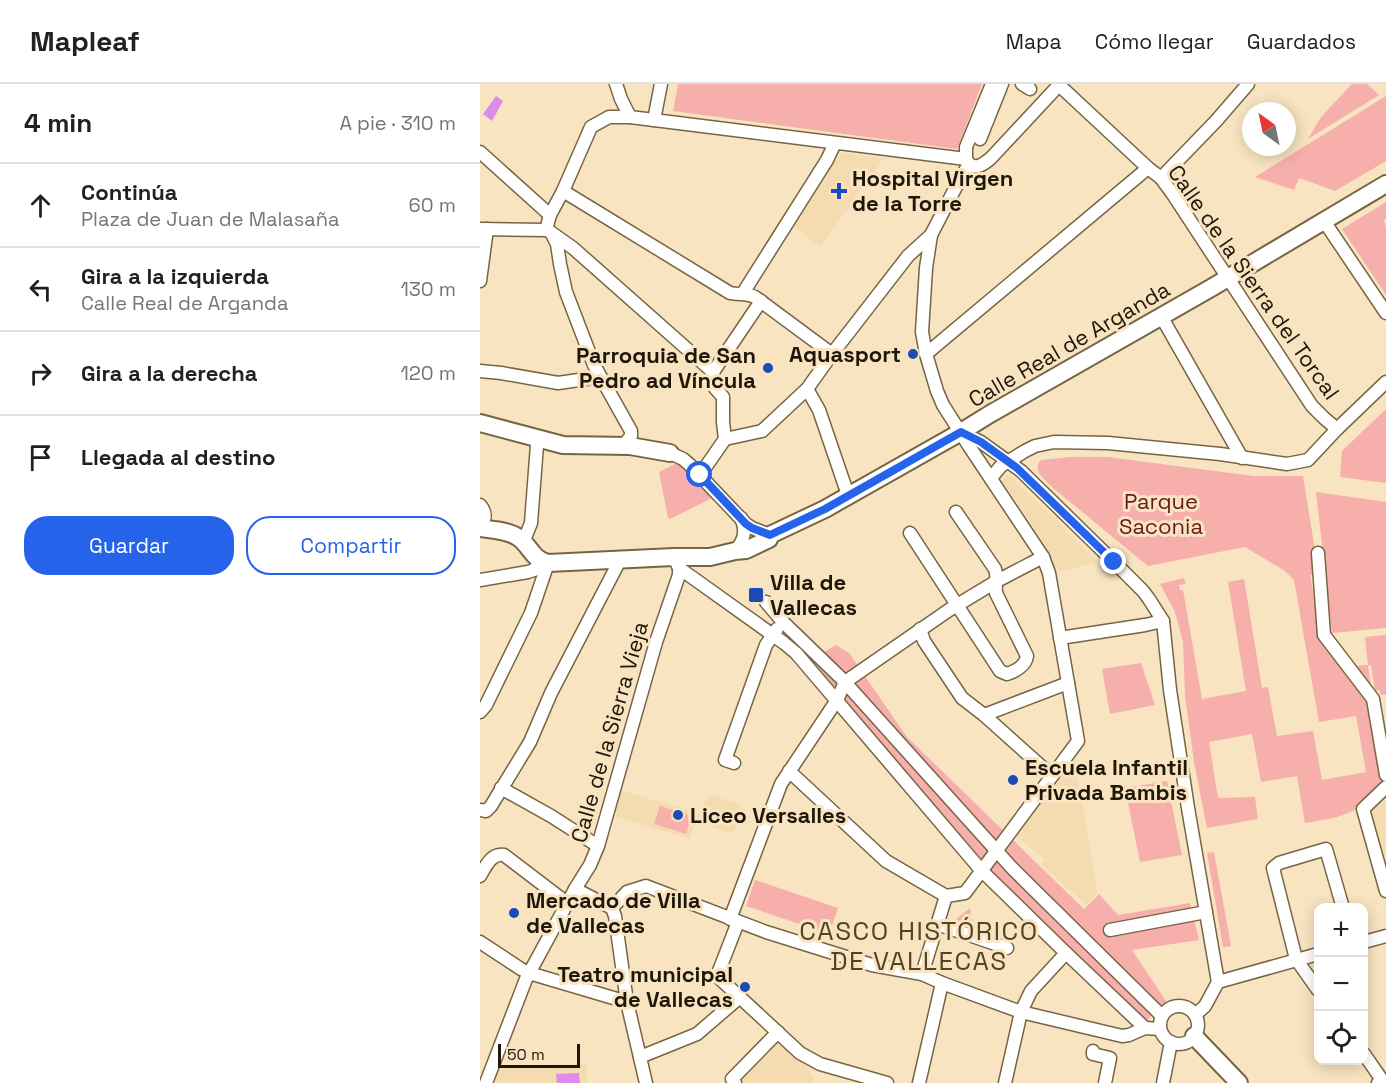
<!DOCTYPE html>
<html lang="es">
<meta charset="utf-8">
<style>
body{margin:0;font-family:"Space Grotesk",sans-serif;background:#f2f2f2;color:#202124}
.controls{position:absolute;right:18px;bottom:18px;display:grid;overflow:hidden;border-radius:12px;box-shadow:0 3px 15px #0003}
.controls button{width:54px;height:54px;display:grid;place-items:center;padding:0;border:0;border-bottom:2px solid #e0e0e0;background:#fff;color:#202124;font:30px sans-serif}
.compass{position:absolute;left:762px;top:18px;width:54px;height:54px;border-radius:50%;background:#fff;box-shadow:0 3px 15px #0003;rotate:327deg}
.scale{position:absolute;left:18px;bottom:15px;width:82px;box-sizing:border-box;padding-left:6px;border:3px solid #1e170a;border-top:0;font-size:16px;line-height:21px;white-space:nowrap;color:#1e170a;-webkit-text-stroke:4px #f8e4c0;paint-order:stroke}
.stop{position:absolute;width:18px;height:18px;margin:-14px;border:4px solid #2563eb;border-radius:50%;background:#fff}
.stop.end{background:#2563eb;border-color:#fff;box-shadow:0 2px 6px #0008}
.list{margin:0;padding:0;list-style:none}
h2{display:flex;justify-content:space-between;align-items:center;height:78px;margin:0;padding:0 24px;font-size:26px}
h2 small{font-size:20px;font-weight:400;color:#757577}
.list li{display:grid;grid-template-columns:39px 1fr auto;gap:18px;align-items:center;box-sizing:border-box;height:84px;padding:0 24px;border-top:2px solid #e0e0e0}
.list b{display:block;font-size:22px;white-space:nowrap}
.list p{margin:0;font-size:20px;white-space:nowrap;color:#757577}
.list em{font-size:20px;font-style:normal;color:#757577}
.actions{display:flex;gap:12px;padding:18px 24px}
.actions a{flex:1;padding:14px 0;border:2px solid #2563eb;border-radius:24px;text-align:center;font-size:21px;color:#2563eb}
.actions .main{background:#2563eb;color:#fff}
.icon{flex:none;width:33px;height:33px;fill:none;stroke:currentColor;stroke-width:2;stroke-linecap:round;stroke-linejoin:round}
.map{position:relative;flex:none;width:906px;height:999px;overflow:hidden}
header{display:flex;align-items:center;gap:36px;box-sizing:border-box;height:84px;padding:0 30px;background:#fff;border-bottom:2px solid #e0e0e0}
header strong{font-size:28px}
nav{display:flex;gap:33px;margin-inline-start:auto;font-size:21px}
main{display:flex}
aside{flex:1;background:#fff}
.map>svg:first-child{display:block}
</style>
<header>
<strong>Mapleaf</strong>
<nav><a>Mapa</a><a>Cómo llegar</a><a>Guardados</a></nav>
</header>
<main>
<aside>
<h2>4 min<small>A pie · 310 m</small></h2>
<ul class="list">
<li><svg class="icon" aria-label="ahead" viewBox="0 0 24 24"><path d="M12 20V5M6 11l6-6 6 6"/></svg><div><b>Continúa</b><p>Plaza de Juan de Malasaña</p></div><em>60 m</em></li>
<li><svg class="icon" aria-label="left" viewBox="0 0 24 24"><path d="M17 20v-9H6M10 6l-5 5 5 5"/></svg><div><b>Gira a la izquierda</b><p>Calle Real de Arganda</p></div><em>130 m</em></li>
<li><svg class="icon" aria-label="right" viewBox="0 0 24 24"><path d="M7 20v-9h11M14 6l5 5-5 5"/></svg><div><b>Gira a la derecha</b></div><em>120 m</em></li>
<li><svg class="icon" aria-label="arrive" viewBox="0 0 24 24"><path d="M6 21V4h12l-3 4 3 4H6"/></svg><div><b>Llegada al destino</b></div></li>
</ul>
<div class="actions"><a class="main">Guardar</a><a>Compartir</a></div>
</aside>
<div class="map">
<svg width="906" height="999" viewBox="0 0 906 999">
<rect width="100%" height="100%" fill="#f8e4c0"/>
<!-- built -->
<g fill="#f4dcb0">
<path d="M361 69 404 74 340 163 314 142Z"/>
<path d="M528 390 575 435 617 478 578 488 564 459 522 396Z"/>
<path d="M595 676 617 809 606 821 561 780 565 776 537 752Z"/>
<path d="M141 706 219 730 229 710 263 722 254 747 249 749 215 737 210 755 135 732Z"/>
<path d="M906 717V789L889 721Z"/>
<path d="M297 957 326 982 335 996 329 999H265L262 996Z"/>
<path d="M106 980 107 999H15L21 983Z"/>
</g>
<!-- green -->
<g fill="#f6afab">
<path d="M198 0H502L477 65 193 27Z"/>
<path d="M872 0H887L899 11 828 55 841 33Z"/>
<path d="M906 12V77L855 107 819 94 814 106 775 93Z"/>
<path d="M906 118V135L904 136 906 144V211L862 145Z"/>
<path d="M906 325V399L860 393 862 367Z"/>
<path d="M590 373H628L773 392H823L839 491H830L843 560 862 583 888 581 885 553 906 551V611H901L899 606 895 607 891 581 888 582 893 616 889 617 906 714 887 720 868 729 854 734 825 739 817 692 781 698 772 650 729 658 738 714 775 713 778 735 727 744 714 678 705 612 703 558 695 528 680 500 704 494 706 500 699 501 700 506H703L722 615 766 607 748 498 764 495 782 604 788 603 797 652 833 647 842 696 886 688 876 632 839 638 814 496 805 487 765 463 668 482 573 404C565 396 551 386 561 376Z"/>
<path d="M201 377 234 413 190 435 188 434 179 388Z"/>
<path d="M836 408 906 418V544L852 549Z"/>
<path d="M356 561 369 569 427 653 604 825 619 810 638 831 710 819 719 856 652 866 686 917 665 938 501 786 363 624 330 576Z"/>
<path d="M661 579 675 621 630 630 622 585Z"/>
<path d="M687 697 702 771 660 778 645 704Z"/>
<path d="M180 722 212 732 206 750 174 740Z"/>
<path d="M734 768 751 862 743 863 727 769Z"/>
<path d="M275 796 358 824 349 850 266 822Z"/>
<path d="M490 824 493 848 470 840Z"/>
</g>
<!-- water -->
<g fill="#de8be9">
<path d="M16 12 23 17 12 37 3 30Z"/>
<path d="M99 989 100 999H77L76 990Z"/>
</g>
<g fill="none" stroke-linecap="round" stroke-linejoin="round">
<!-- street casing -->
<g stroke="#766544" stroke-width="15">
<g id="street">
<path d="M136 0 141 15 150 33"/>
<path d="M542 0 550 5"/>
<path d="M579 1 668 84 681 94 692 109 832 322 844 334 857 345"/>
<path d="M174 36 181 0"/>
<path d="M500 55 522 0"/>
<path d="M0 68 70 131"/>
<path d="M489 80C497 86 505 79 511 74L580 0"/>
<path d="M681 94 736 37 768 0"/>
<path d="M83 107 250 209C259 211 266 209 275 213L352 270"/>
<path d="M844 137 906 229"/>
<path d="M0 145 66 146 69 147 93 164 233 288"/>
<path d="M66 146 70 131 83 107 111 43 129 33H150L486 75"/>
<path d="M72 150 77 160 80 180 86 208 114 281 151 347V352L144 361"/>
<path d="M451 151 446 184 442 248 446 270 457 307 463 321 489 362 563 473 569 489 598 657 485 809 466 812"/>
<path d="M0 197 7 145"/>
<path d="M263 209 347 76 355 59"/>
<path d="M681 232 762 374"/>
<path d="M446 270 668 84"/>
<path d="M0 287 21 289 78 299 120 293"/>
<path d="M327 305 339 326 368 411"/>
<path d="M481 348 501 358 541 387 634 478 663 507 669 515 683 537 690 606 708 724 738 898"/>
<path d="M245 355 243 338V313L235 304 233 288 281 217"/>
<path d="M190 369 203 375 210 381 266 440 272 444 290 451"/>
<path d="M220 391 245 355 282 347 327 305 352 270 428 172 451 151 480 95 489 80 486 75V63L512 0"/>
<path d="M511 395 515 389 521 382 545 367 555 362 574 358 628 359 740 370 807 380 828 376 857 345 906 298"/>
<path d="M0 421C6 428 6 435 0 442"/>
<path d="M430 449 520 587 527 590C536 587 546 581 547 572L516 509C515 500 518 493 515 485L476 428"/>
<path d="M43 459 51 439 57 361 58 359 63 356"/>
<path d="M255 467C264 457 267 447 261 434"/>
<path d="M838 469 844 551 893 615 906 691"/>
<path d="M194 473 199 484 304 559 316 569 501 786 586 869 665 944"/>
<path d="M0 496 48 488 54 486 61 477"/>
<path d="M286 518 303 538 362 595 532 784 682 932"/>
<path d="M440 545 444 557 482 614 504 631 572 692"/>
<path d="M580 554 665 541 683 537"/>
<path d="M0 628 6 621 51 529 68 479"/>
<path d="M504 631 588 599"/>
<path d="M254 679 245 676 286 561 297 545"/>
<path d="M309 687 406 777 466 812"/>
<path d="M906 703 883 725 906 807"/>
<path d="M21 704 71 732 118 762"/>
<path d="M0 726 6 727 11 722 50 658 71 609 140 476"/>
<path d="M0 792C6 782 11 769 24 771L87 819"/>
<path d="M95 805 132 824 135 832 147 918 166 999"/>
<path d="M132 824 147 808 166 802 286 848 392 881 442 890 462 899 541 928 642 952 649 951 665 944 680 945"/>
<path d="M250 835 301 700 357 616 365 598 469 526 517 497 563 473"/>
<path d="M258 838 237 892 320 969 340 980 407 999"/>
<path d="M457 840 527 864"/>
<path d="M630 846 726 828"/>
<path d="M0 858 41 885 49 889 147 918"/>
<path d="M884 858 906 852"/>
<path d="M442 890 466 812"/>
<path d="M838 906 816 875 793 784 799 779 846 765 863 824"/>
<circle cx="699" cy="941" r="19"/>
<path d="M715 931 725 922 738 898 838 870"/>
<path d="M613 967V970L630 974 625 999"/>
<path d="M884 970 902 996 898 999"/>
<path d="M160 973 217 950 260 913"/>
<path d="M6 999 46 895 95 805 110 781 118 762 176 558 199 491V484"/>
<path d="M255 999 252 995 298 948"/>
<path d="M439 999 462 899"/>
<path d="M525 999 541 928 551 907 586 869"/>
<path d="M683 999 691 958"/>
</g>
</g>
<!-- secondary casing -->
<g stroke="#766544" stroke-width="20">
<g id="secondary">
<path d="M0 339 83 361 150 362 190 369"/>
<path d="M0 444C12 446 28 446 39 454 51 463 52 475 68 479L194 473H230L255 467 266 466 289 455 290 451 345 425 481 348 510 330 731 204 906 100"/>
<path d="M714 952 759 999"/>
</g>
</g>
<!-- street -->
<use href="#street" stroke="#fff" stroke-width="12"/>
<!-- secondary -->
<use href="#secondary" stroke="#fff" stroke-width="16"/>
</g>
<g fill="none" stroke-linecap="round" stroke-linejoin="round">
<!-- route -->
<path stroke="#2563eb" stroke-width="8" d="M220 391 266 440 272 444 290 451 345 425 481 348 501 358 537 384 634 478"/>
</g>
<!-- markers -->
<g fill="#1a4bb7" stroke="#f8e4c0" stroke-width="2">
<path d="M356 98h6v6h6v6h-6v6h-6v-6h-6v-6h6z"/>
<circle cx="433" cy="270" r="6"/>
<circle cx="288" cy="284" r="6"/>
<rect x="268" y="503" width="16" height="16" rx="3"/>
<circle cx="533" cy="696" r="6"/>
<circle cx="198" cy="731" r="6"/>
<circle cx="34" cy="829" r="6"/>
<circle cx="265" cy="903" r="6"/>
</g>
<g text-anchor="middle" stroke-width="6" stroke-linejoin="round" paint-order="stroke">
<!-- poi labels -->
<g font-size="22" font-weight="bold" fill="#1e170a" stroke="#f8e4c0" text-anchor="start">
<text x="372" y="102">Hospital Virgen<tspan x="372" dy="25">de la Torre</tspan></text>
<text x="421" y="278" text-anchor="end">Aquasport</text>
<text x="276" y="279" text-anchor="end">Parroquia de San<tspan x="276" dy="25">Pedro ad Víncula</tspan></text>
<text x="290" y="506">Villa de<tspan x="290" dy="25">Vallecas</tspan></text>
<text x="545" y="691">Escuela Infantil<tspan x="545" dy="25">Privada Bambis</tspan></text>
<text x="210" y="739">Liceo Versalles</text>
<text x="46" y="824">Mercado de Villa<tspan x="46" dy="25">de Vallecas</tspan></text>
<text x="253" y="898" text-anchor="end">Teatro municipal<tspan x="253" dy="25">de Vallecas</tspan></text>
</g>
<!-- street labels -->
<g font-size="22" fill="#1e170a" stroke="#f8e4c0">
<text transform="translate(774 198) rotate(55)" y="8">Calle de la Sierra del Torcal</text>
<text transform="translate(589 260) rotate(-30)" y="8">Calle Real de Arganda</text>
<text transform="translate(129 648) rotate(-74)" y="8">Calle de la Sierra Vieja</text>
</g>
<!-- park labels -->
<g font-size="22" fill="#69191d" stroke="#f8e4c0">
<text x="681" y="425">Parque<tspan x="681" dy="25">Saconia</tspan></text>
</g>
<!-- quarter labels -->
<g font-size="26" letter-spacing="1.5" fill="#534323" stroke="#f8e4c0">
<text x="439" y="856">CASCO HISTÓRICO<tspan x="439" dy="30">DE VALLECAS</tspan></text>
</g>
</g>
</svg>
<div class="controls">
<button>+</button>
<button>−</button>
<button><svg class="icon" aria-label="locate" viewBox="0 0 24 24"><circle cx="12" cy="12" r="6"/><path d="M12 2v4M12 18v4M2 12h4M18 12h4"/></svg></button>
</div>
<svg class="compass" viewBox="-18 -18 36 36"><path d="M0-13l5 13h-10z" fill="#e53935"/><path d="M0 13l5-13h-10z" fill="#757577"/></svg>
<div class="scale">50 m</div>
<div class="stop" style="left:220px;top:391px"></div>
<div class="stop end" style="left:634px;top:478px"></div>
</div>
</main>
